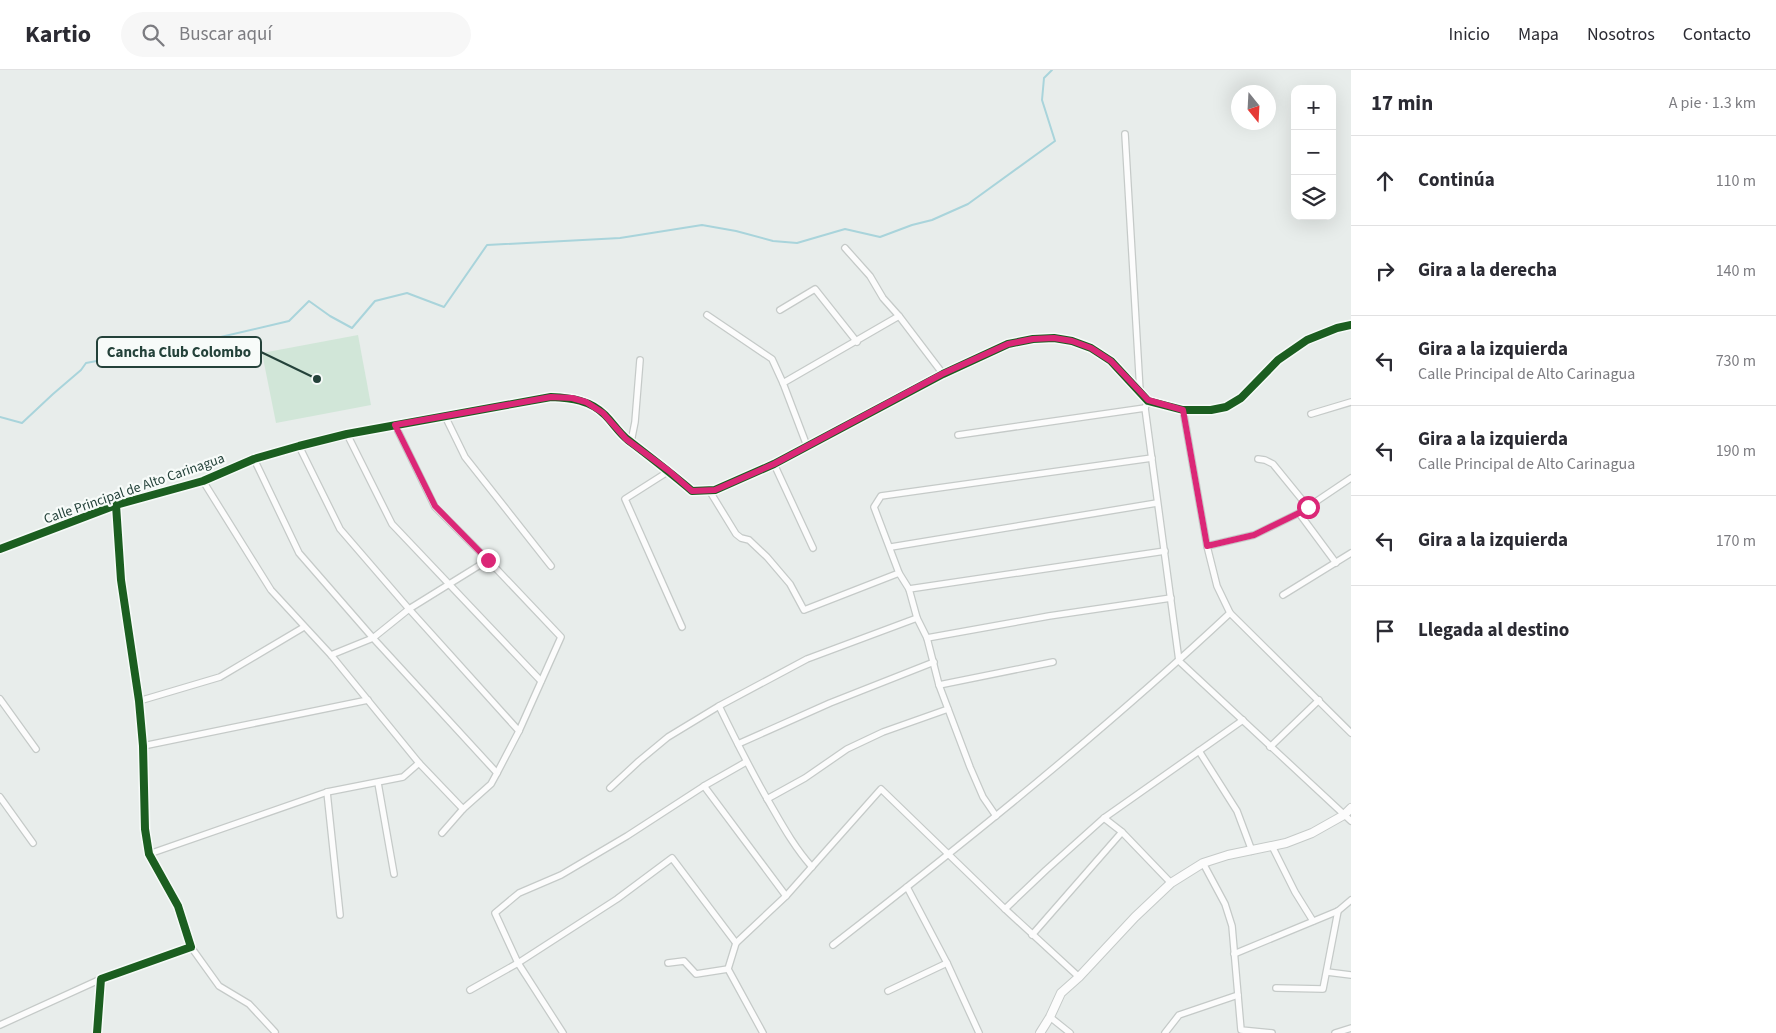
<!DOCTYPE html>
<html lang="es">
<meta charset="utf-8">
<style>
body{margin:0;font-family:"Source Sans 3",sans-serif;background:#f7f7f7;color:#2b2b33}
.controls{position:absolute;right:15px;top:15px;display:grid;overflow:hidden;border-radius:10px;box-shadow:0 5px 20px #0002}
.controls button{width:45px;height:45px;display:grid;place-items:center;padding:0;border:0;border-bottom:1px solid #e1e1e2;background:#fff;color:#2b2b33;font:25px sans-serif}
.compass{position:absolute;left:1231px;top:15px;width:45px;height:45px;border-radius:50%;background:#fff;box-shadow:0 5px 20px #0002;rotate:162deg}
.stop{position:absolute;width:15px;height:15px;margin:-11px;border:4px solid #db2777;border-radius:50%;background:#fff}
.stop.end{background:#db2777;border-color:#fff;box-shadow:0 1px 5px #0008}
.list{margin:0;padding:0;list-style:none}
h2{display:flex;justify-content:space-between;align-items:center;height:65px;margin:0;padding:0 20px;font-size:21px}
h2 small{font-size:16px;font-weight:400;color:#7c7c81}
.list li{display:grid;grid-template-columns:32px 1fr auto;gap:15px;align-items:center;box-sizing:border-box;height:90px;padding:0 20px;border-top:1px solid #e1e1e2}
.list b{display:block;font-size:19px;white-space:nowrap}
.list p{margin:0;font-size:16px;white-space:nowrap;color:#7c7c81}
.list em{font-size:16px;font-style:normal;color:#7c7c81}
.icon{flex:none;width:28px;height:28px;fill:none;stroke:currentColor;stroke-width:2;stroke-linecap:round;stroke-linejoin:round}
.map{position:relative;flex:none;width:1351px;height:963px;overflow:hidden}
header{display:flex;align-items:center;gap:30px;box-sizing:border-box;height:70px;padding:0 25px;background:#fff;border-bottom:1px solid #e1e1e2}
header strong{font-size:24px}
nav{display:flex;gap:28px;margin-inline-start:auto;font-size:18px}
.search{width:350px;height:45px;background:#f7f7f7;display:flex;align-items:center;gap:12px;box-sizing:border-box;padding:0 18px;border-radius:28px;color:#7c7c81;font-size:19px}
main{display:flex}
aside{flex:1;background:#fff}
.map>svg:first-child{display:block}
</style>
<header>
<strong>Kartio</strong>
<div class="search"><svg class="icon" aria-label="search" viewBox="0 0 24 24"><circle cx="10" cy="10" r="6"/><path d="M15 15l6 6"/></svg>Buscar aquí</div>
<nav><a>Inicio</a><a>Mapa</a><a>Nosotros</a><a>Contacto</a></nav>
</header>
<main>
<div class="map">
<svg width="1351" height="963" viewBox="0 0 1351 963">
<rect width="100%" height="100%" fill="#e8edeb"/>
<!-- green -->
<path fill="#d1e6d8" d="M358 265 371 335 276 353 262 283Z"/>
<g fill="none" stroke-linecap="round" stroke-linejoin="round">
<!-- stream -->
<path stroke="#a9d4db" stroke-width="2" d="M0 347 22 353 53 324 81 300 86 293 144 282 150 297 179 293 194 280 212 269 289 251 309 231 330 246 352 258 375 231 407 223 444 237 487 175 620 168 702 155 736 161 773 171 797 173 845 159 880 167 912 155 932 150 968 134 1055 71 1042 30 1044 8 1052 0"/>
<!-- minor casing -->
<g stroke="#c5cac8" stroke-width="8">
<g id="minor">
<path d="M1125 64 1140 321"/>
<path d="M845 178 870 206 883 228 899 246"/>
<path d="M780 240 815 219 857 272"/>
<path d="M707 245 772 289 783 313"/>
<path d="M1148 331 1145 338 1179 591 1351 751"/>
<path d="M1183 340 1207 476 1217 516 1230 543 1351 663"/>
<path d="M1311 344 1351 332"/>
<path d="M445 346 465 387 551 496"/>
<path d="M347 364 392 454 541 611"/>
<path d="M958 365 1145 338"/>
<path d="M631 372 635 352 640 290"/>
<path d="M299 376 340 459 409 539 519 661"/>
<path d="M807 376 783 313 899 246 943 304"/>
<path d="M254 389 299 483 373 568 497 703"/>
<path d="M1258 389 1265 390 1273 394 1308 437"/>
<path d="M774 394 813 478"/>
<path d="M669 401 625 429 682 557"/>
<path d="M203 411 271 520 331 585 419 693 463 739"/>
<path d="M709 420 736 464 741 468 749 470 767 487 790 514 804 540 899 503"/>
<path d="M1299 443 1336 493"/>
<path d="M1207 476 1254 465 1299 443 1351 408"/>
<path d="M891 477 1157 433"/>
<path d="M0 479 116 435 203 411 254 389 299 376 347 364 551 327C571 328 590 330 605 345 613 353 619 363 628 370 650 387 671 403 692 421L715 420 774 394 943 304 1008 274 1033 269 1054 268 1072 271 1091 278 1111 291 1148 331 1183 340H1211L1226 337 1241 328 1278 290 1307 270 1337 258 1351 255"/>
<path d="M909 519 1165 481"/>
<path d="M1283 525 1351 483"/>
<path d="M927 568 1049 546 1171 528"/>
<path d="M331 585 373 568 409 539 488 490 435 437 395 355"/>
<path d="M939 615 1053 592"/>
<path d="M0 629 36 679"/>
<path d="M139 631 220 607 304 557"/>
<path d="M719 636C736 671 753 705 773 739 785 760 796 779 812 797"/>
<path d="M738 674 830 633 934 592"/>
<path d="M143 676 368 630"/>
<path d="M1270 677 1319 630"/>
<path d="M1199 681 1237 741 1252 781"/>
<path d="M378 713 394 804"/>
<path d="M704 716 786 826"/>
<path d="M610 718 639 691 668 667 719 636 807 589 917 548"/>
<path d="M327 722 340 845"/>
<path d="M0 727 33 773"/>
<path d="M767 729 805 708 847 679 883 662 948 639"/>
<path d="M996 746 983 727 970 697 939 615 927 568 917 548 909 519 899 503 874 437 881 426 1152 388"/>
<path d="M1104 748 1122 762 1171 813"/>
<path d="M442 763 463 739 491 714 497 703 519 661 561 567 488 490"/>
<path d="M1272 776 1295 822 1313 851"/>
<path d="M149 784 327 722 403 707 419 693"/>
<path d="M1203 793 1225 834 1232 856 1241 960 1272 963"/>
<path d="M907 817 947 893 979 963"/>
<path d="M1005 839 1046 800 1104 748 1243 650"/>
<path d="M1032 865 1122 762"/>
<path d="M833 875C969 769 1104 661 1230 543"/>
<path d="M191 877 219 916 249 934 275 962"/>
<path d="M1234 884 1338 841 1351 830"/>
<path d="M668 893 684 891 696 904 728 899"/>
<path d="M1327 902 1351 905"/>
<path d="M1276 918 1323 919 1338 841"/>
<path d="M470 920 518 893 617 829 672 788 736 873"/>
<path d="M888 921 947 893"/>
<path d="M1050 947 1070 963"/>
<path d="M0 955 101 909"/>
<path d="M97 963 101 909 191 877 178 836 149 784 145 759 143 676 139 631 121 510 116 435"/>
<path d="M563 963 518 893 495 843 519 823 561 805 627 766 704 716 746 692"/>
<path d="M763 963 728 899 736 873 786 826 881 719 1005 839 1079 907"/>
<path d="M1165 963 1179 945 1238 925"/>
<path d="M1335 963 1351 958"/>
</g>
</g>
<!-- tertiary casing -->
<g stroke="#c5cac8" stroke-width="10">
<path id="tertiary" d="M1040 963 1050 947 1061 923 1079 907 1135 847 1171 813 1203 793 1228 785 1286 773 1312 763 1344 745 1351 738"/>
</g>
<!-- minor -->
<use href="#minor" stroke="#fcfcfc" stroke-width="5.5"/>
<!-- tertiary -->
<use href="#tertiary" stroke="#fcfcfc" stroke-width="8"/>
<!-- cycleway casing -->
<g stroke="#f7fbf9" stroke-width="11">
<g id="cycleway">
<path d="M0 479 116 435 203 411 254 389 299 376 347 364 551 327C571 328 590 330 605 345 613 353 619 363 628 370 650 387 671 403 692 421L715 420 774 394 943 304 1008 274 1033 269 1054 268 1072 271 1091 278 1111 291 1148 331 1183 340H1211L1226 337 1241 328 1278 290 1307 270 1337 258 1351 255"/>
<path d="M97 963 101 909 191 877 178 836 149 784 145 759 143 676 139 631 121 510 116 435"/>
</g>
</g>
<!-- cycleway -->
<use href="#cycleway" stroke="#1b5e20" stroke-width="8"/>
</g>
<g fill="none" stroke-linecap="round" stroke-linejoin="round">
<!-- route -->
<path stroke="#db2777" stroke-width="6" d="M488 490 435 436 395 355 551 327 572 328 586 332 603 343 626 369 669 401 692 421 715 420 774 394 942 304 1008 274 1033 269 1054 268 1072 271 1091 278 1111 291 1148 330 1183 340 1207 476 1254 465 1299 443 1308 437"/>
</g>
<g text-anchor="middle" stroke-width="4.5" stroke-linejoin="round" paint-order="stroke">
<!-- street labels -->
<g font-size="14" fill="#24423a" stroke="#f7fbf9">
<text transform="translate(134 418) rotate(-19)" y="5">Calle Principal de Alto Carinagua</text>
</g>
</g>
<!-- callouts -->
<path fill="none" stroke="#24423a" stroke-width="2" d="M317 309L261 282"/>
<circle fill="#24423a" stroke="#f7fbf9" stroke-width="2" cx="317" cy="309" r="5"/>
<rect fill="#f7fbf9" stroke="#24423a" stroke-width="2" x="97" y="267" width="164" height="30" rx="5"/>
<g font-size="15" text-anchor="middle" font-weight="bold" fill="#24423a">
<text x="179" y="287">Cancha Club Colombo</text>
</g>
</svg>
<div class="controls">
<button>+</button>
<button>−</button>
<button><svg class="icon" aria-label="layers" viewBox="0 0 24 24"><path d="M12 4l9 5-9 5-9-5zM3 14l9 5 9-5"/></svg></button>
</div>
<svg class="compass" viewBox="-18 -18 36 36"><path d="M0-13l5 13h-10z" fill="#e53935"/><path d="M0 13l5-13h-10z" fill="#7c7c81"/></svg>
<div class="stop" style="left:1308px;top:437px"></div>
<div class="stop end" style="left:488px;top:490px"></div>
</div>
<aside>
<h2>17 min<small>A pie · 1.3 km</small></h2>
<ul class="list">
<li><svg class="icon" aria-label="ahead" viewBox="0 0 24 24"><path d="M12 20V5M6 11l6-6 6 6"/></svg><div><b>Continúa</b></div><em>110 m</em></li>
<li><svg class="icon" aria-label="right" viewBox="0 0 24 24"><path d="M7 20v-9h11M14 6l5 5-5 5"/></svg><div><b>Gira a la derecha</b></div><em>140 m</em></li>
<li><svg class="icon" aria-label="left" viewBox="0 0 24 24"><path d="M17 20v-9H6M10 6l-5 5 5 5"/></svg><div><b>Gira a la izquierda</b><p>Calle Principal de Alto Carinagua</p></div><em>730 m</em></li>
<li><svg class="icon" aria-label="left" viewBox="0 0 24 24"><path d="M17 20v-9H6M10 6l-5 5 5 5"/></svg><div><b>Gira a la izquierda</b><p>Calle Principal de Alto Carinagua</p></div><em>190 m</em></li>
<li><svg class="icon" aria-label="left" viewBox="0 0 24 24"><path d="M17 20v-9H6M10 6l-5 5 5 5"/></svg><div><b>Gira a la izquierda</b></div><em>170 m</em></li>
<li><svg class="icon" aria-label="arrive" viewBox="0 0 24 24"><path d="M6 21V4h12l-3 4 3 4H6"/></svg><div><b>Llegada al destino</b></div></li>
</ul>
</aside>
</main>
